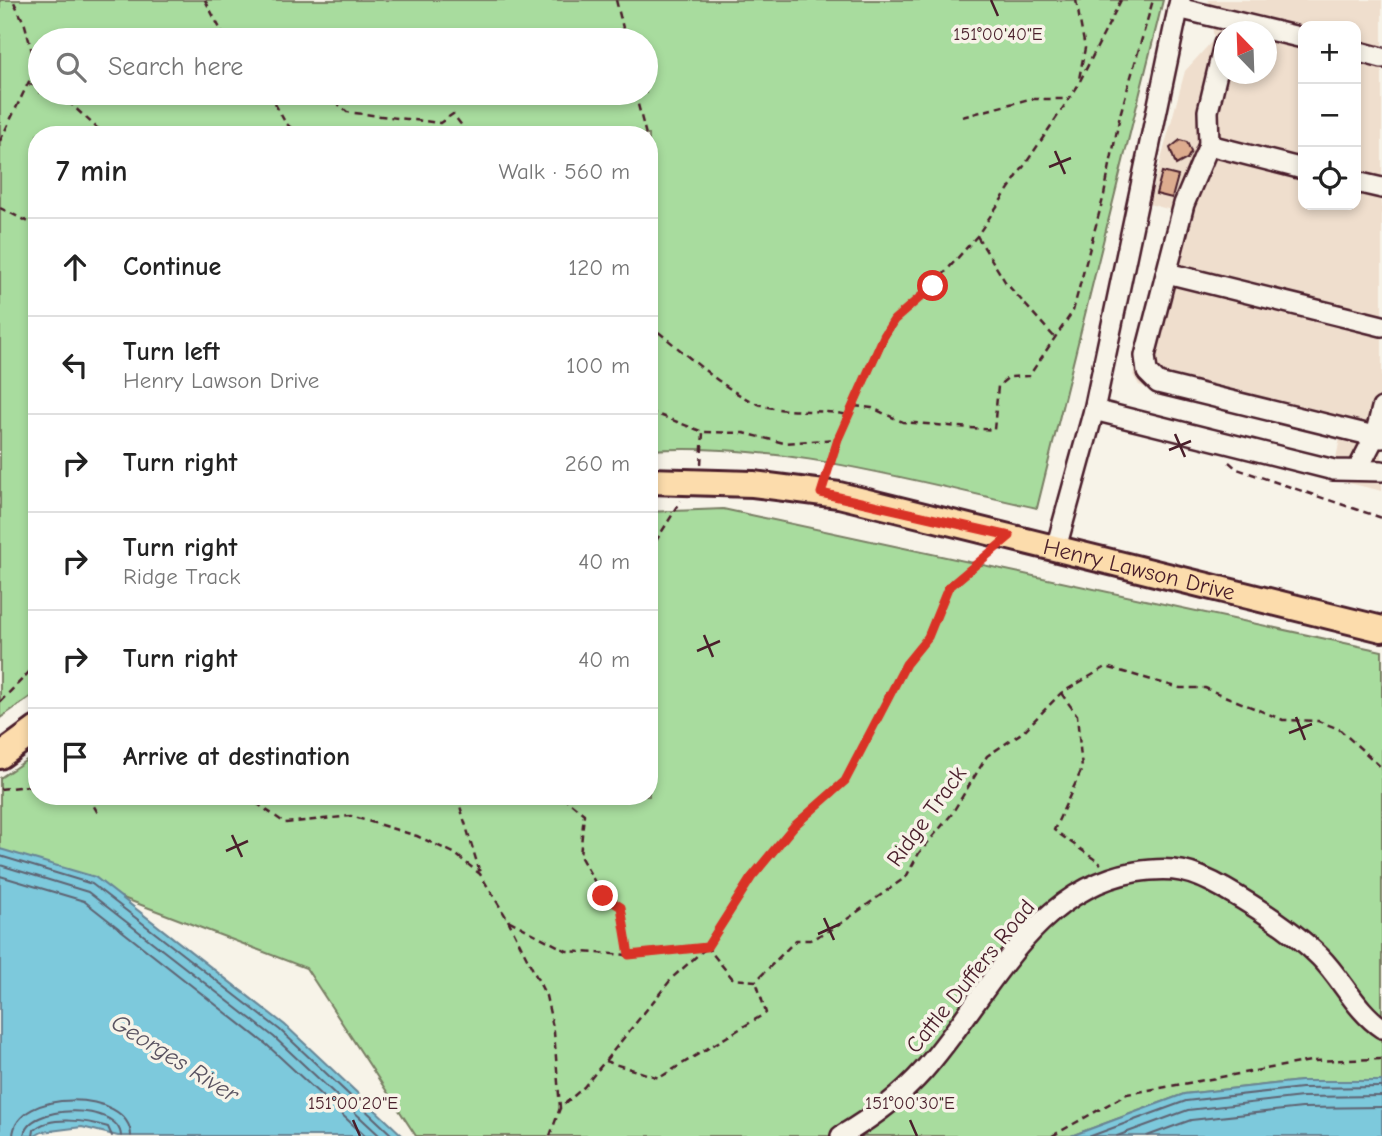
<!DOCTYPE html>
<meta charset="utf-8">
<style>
body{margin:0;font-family:"Comic Neue",sans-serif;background:#f6f6f6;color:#222}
.controls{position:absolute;right:21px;top:21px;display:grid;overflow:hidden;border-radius:14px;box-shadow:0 4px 10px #0003}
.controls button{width:63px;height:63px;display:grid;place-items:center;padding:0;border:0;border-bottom:2px solid #e0e0e0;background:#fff;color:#222;font:35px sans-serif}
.compass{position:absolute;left:1214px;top:21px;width:63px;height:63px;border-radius:50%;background:#fff;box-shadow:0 4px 10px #0003;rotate:337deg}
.stop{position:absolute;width:21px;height:21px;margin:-16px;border:5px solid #d93025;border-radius:50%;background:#fff}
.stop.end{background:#d93025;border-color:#fff;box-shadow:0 2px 7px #0008}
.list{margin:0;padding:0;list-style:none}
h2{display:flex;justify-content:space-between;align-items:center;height:91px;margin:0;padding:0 28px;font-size:30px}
h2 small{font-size:23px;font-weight:400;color:#767676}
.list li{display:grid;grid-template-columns:46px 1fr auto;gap:21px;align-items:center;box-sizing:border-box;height:98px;padding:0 28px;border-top:2px solid #e0e0e0}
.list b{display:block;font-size:26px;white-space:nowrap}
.list p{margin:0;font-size:23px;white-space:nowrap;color:#767676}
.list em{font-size:23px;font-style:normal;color:#767676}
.icon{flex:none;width:38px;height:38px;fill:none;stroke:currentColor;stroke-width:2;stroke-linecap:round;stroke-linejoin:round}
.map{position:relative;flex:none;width:1382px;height:1136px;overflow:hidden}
.search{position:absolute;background:#fff;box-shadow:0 4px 10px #0003;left:28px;top:28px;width:630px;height:77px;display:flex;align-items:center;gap:18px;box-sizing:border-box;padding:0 24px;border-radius:38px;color:#767676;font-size:26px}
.panel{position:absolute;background:#fff;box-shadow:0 4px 10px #0003;left:28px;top:126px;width:630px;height:679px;border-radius:28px}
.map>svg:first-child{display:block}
</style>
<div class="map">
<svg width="1382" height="1136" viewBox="0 0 1382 1136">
<rect width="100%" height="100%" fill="#f7f3e8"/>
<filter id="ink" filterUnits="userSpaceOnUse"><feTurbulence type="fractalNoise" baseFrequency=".0143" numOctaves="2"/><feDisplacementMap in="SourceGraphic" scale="14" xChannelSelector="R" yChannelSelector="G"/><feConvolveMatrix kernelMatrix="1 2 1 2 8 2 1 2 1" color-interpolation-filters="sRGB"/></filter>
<g filter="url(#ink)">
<!-- built -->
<path fill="#efdecd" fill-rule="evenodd" d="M1208 0H1382V491L1332 479 1340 438 1161 393 1139 385 1133 375 1175 211 1149 204 1185 71 1214 39ZM1303 26H1356V205H1303ZM1224 32H1266V74H1224Z"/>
<!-- green -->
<g fill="#a8dc9e" stroke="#797e64" stroke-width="2" fill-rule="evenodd">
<path d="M0 0H1163L1037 508C909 480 781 442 649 450V135H37V692L0 718ZM646 40V93H40V40Z"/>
<path d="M723 509 1382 651V1081H1301L1184 1094 1071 1136H416L306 968 0 851V778L37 753V796H649V512Z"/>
</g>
<!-- water -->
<g fill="#7dc9dc" stroke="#698595" stroke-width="2">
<path d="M0 849 95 877 285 1025 403 1136H118L82 1127 42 1132 35 1136H0Z"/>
<path d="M1301 1081H1382V1136H1071L1184 1094Z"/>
</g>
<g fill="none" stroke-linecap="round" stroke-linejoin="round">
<!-- shore -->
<g stroke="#5e6372" stroke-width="2">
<path d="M0 856 92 884 280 1030 393 1136"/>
<path d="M0 865 88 892 274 1037 380 1136"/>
<path d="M0 876 84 901 267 1045 365 1136"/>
<path d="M13 1136C15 1089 130 1088 131 1136"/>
<path d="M24 1136C26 1104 119 1102 121 1136"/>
<path d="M33 1136 34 1130C50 1115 88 1121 108 1127L112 1136"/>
<path d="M1091 1136 1186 1101 1301 1088 1382 1087"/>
<path d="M1117 1136 1188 1110 1302 1097 1382 1096"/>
<path d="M1147 1136 1191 1120 1302 1108 1382 1107"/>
</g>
</g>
<!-- building -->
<g fill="#ddac8f" stroke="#4a1f2b" stroke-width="2">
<path d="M1180 140 1187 142 1191 152 1187 159 1176 165 1170 148Z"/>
<path d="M1162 172 1178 176 1172 198 1156 194Z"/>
</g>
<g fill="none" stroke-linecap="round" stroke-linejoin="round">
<!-- minor casing -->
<g stroke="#4a1f2b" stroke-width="24">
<g id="minor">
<path d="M1178 8 1303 38"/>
<path d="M1356 51 1382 58"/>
<path d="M1209 145 1208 111 1224 44"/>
<path d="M1303 169 1209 145 1184 204 1145 356 1147 372 1158 383 1382 438"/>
<path d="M1356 182 1382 188"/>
<path d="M1167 273 1382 326"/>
<path d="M1094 410 1334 470 1382 471"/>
<path d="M1358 469 1375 436 1382 408"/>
<path d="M1056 548 1094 410 1180 0"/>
<path d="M841 1136C870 1119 902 1095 924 1070 987 999 1031 890 1135 872 1173 866 1192 870 1225 889 1258 908 1293 930 1320 957 1342 979 1356 1011 1382 1028"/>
</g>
</g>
<!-- major casing -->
<g stroke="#4a1f2b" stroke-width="30">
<g id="major">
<path id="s1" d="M649 481 753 484 839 495 1382 629"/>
<path d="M0 756 37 729"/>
</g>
</g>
<!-- path -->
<g stroke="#4a1f2b" stroke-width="2.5" stroke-dasharray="7 5" stroke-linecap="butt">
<path d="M205 0 226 40"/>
<path d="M616 0 626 40"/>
<path d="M1076 0 1085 48 1079 79"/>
<path d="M28 84 40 86"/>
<path d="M59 93 97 128 110 135"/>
<path d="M269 93 285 122 298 135"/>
<path d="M326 93 347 112 440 123 453 114 469 135"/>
<path d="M635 93 646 135"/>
<path d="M962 117 1029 99H1068"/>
<path d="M0 141 36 67 25 25 13 0"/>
<path d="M649 142V175"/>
<path d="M649 185 652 192 649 213"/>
<path d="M0 208 33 224 37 234"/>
<path d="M977 236 1006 283 1056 339"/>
<path d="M649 325C681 348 731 399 768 407 794 413 822 409 848 415L894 320 933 286 977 236 1077 87 1121 0"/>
<path d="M854 406 872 408 903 422 994 430 998 386 1009 377 1029 376 1073 311 1104 195 1120 115 1153 0"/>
<path d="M649 411 703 432 744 433 784 443 838 439"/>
<path d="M1229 462 1237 469 1382 518"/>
<path d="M701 464 703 432"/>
<path d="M828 474 848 415"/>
<path d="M649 552 681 501"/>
<path d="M649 594V612"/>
<path d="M1061 693 1077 715 1082 769 1054 830 1101 864"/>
<path d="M0 702 37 664"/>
<path d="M0 789 37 785"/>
<path d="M88 796 99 815"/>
<path d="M246 796 285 823 351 816 417 836 454 853 480 874 508 920 567 951 629 955 707 947 733 979 756 981 796 940H810L836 927 906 877 919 853 951 815 987 756 1023 732 1061 693 1106 667 1180 688H1205L1283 720 1318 721 1339 729 1382 768"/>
<path d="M457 796 480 873"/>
<path d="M562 796 584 814 580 856 603 896 621 907 629 955"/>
<path d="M508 920 546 996 554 1032 560 1108 584 1087 673 977 707 947 751 878 794 826 845 781 906 665 928 637 948 588 990 551"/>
<path d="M605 1061 659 1078 766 1013 756 981"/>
<path d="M550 1136 560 1108"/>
<path d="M1052 1136 1127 1094 1310 1061 1382 1059"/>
</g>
<!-- minor -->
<use href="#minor" stroke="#f7f3e8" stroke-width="19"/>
<!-- major -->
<use href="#major" stroke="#fcdcac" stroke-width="24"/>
</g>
</g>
<g fill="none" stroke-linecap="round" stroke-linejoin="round" filter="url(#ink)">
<!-- route -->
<path stroke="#d93025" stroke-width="9" d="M603 896 621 907 629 955 707 947 751 878 794 826 845 781 906 664 928 637 948 588 1010 536 821 493 838 439 884 336 894 320 933 286"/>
</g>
<!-- ticks -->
<path fill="none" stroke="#4a1f2b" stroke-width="2.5" d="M991 0 998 16M1055 151 1065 174M1049 167 1071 158M1175 434 1185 457M1169 450 1191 441M704 635 713 657M697 651 720 641M1296 717 1305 740M1289 733 1312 724M232 835 242 857M226 851 248 841M824 918 834 940M818 934 840 924M353 1120 360 1136M910 1120 917 1136"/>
<g text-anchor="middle" stroke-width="7" stroke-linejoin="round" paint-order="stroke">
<!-- street labels -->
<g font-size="23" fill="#4a1f2b" stroke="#f7f3e8">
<text dy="8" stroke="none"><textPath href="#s1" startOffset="500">Henry Lawson Drive</textPath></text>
<text transform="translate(926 816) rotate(-54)" y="8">Ridge Track</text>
<text transform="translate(970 976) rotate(-51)" y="8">Cattle Duffers Road</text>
</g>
<!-- water labels -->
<g font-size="24" font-style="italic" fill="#595260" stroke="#f7f3e8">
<text transform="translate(175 1058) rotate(32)" y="8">Georges River</text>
</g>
</g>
<g font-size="18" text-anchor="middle" fill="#4a1f2b" stroke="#f7f3e8" stroke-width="7" stroke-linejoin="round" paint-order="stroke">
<text x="998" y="40">151°00'40"E</text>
<text x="353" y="1109">151°00'20"E</text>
<text x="910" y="1109">151°00'30"E</text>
</g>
</svg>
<div class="controls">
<button>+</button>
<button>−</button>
<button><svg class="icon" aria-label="locate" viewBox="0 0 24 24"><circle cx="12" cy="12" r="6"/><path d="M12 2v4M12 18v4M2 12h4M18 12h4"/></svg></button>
</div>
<svg class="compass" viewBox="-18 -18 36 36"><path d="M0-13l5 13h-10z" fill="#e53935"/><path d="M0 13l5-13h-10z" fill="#767676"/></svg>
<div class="stop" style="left:933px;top:286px"></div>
<div class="stop end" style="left:603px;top:896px"></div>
<div class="search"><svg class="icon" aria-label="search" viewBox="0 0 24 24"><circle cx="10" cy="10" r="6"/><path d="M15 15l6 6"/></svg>Search here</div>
<section class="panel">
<h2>7 min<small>Walk · 560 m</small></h2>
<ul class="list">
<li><svg class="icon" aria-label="ahead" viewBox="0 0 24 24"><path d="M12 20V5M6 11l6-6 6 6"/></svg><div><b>Continue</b></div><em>120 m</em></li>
<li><svg class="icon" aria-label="left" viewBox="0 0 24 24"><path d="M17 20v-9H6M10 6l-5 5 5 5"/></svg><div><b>Turn left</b><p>Henry Lawson Drive</p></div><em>100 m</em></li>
<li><svg class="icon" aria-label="right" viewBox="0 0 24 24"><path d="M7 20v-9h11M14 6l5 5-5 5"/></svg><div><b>Turn right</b></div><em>260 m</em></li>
<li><svg class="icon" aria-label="right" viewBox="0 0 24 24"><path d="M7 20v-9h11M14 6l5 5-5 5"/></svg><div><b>Turn right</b><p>Ridge Track</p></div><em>40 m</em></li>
<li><svg class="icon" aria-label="right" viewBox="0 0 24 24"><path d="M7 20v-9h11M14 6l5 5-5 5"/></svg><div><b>Turn right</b></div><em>40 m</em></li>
<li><svg class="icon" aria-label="arrive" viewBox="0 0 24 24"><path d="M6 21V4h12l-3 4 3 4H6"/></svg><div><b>Arrive at destination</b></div></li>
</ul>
</section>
</div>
